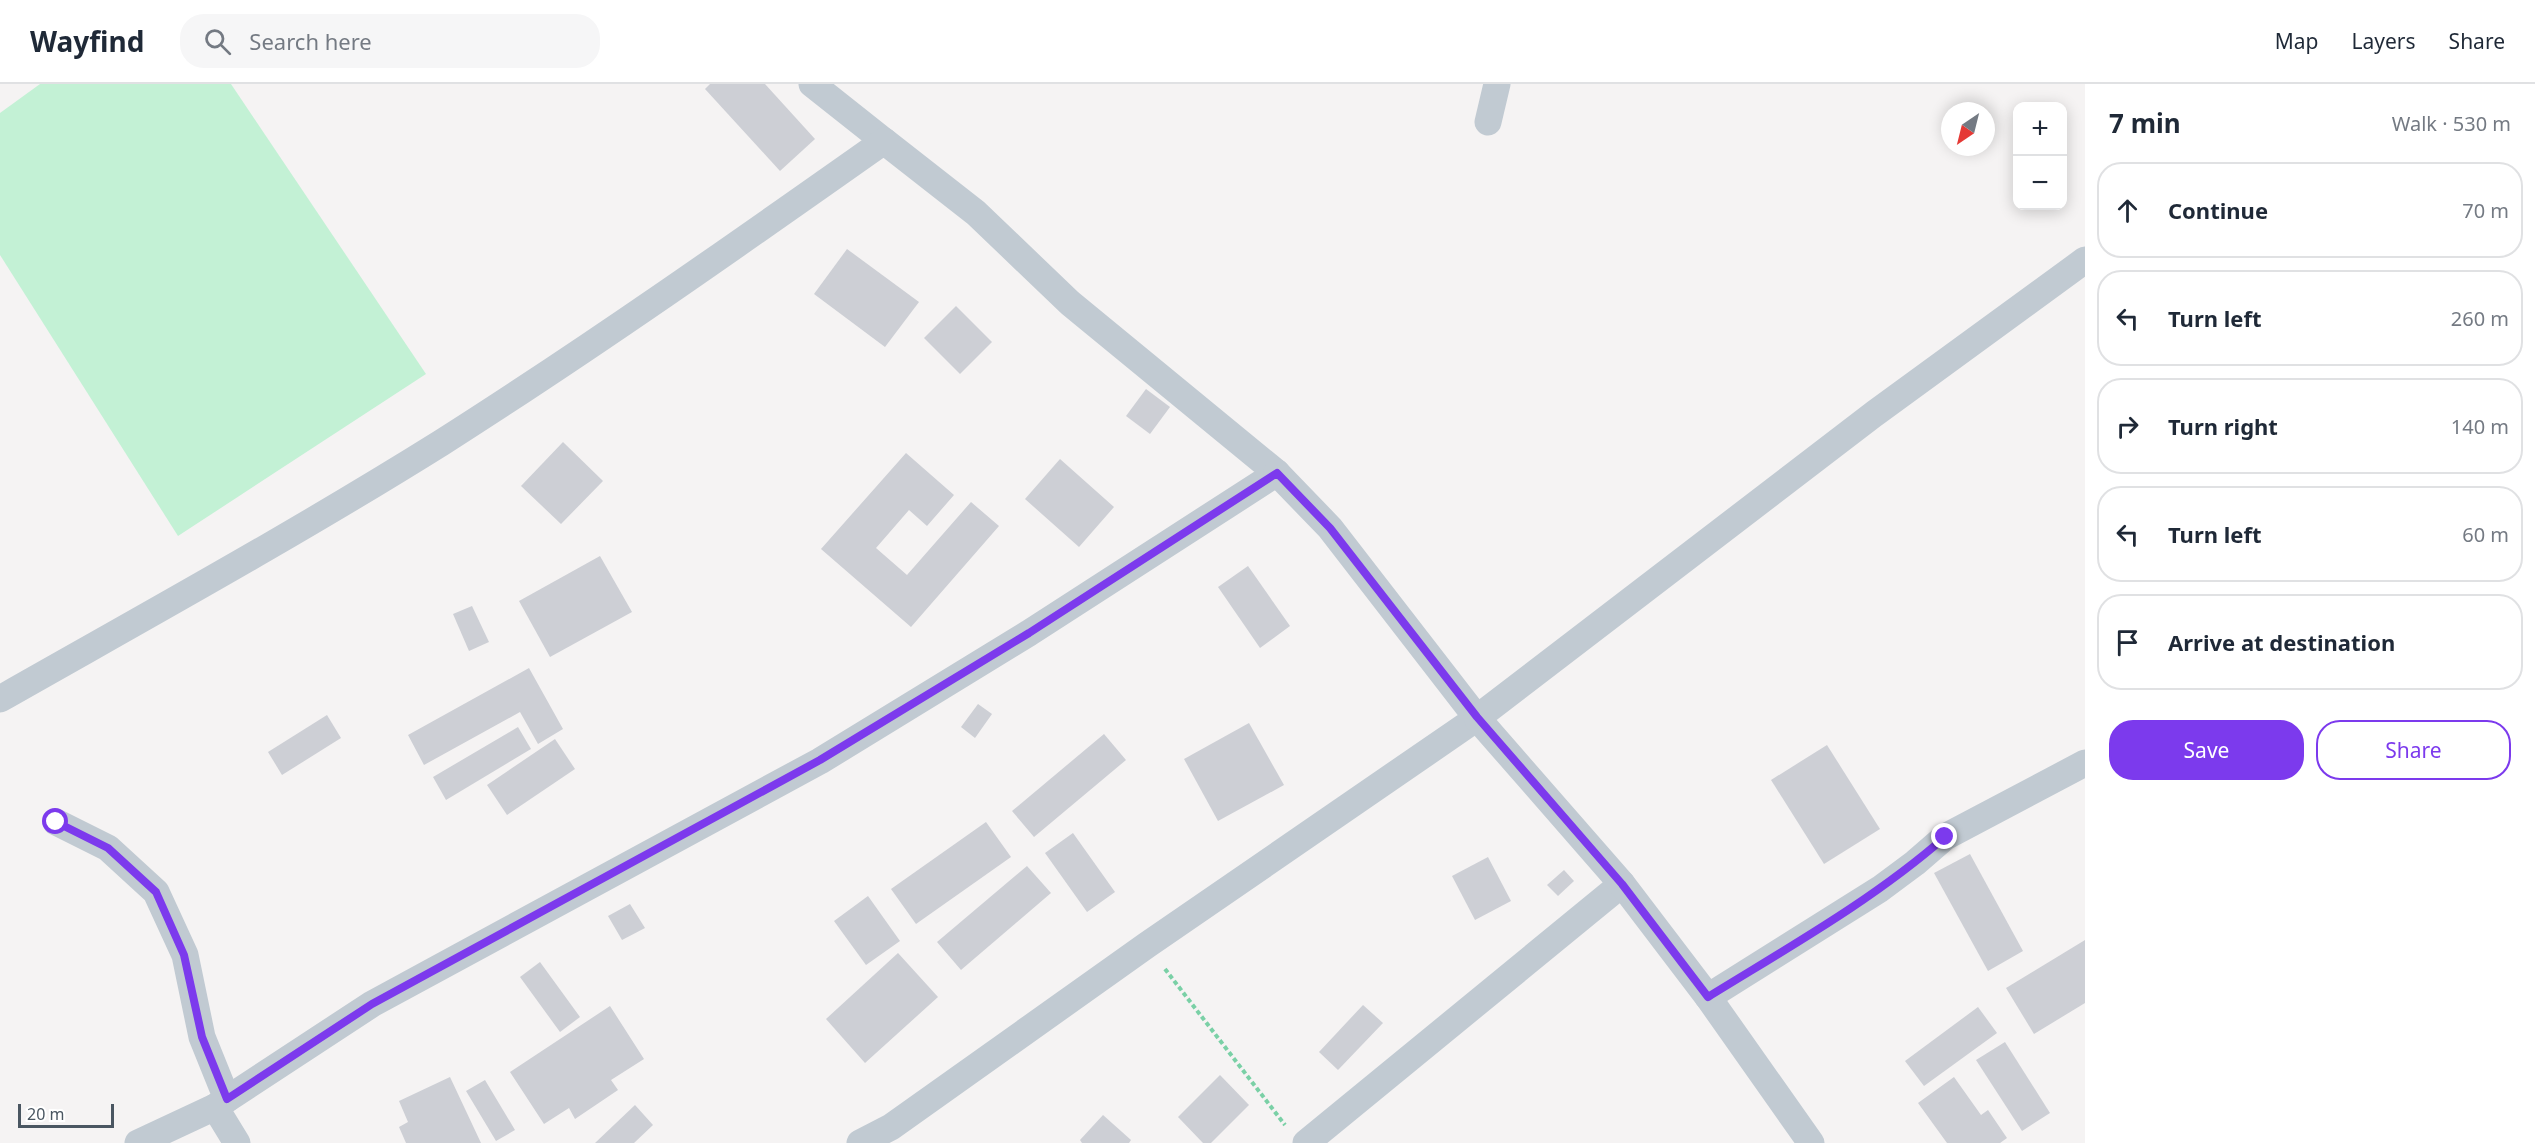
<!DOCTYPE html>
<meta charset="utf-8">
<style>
body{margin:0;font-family:"Noto Sans",sans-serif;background:#f6f6f7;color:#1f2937}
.controls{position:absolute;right:18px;top:18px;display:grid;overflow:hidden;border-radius:12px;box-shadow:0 3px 15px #0003}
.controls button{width:54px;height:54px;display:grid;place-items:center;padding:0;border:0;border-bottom:2px solid #e0e1e3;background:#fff;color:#1f2937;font:30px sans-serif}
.compass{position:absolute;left:1941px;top:18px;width:54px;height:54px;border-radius:50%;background:#fff;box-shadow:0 3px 15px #0003;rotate:215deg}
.scale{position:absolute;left:18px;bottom:15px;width:96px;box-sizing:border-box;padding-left:6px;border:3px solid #4a5661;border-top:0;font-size:16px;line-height:21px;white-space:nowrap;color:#4a5661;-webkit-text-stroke:4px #fff;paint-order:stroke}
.stop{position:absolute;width:18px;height:18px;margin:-14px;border:4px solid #7c3aed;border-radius:50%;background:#fff}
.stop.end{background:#7c3aed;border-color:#fff;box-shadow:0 2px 6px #0008}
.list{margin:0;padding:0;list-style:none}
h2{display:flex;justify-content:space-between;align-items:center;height:78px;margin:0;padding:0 24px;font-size:26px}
h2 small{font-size:20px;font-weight:400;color:#747a83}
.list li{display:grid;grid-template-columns:39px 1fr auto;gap:18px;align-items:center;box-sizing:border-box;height:96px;margin:0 12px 12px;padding:0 12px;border:2px solid #e0e1e3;border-radius:24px}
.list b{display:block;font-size:22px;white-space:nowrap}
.list em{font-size:20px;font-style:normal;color:#747a83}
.actions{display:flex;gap:12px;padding:18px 24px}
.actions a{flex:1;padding:14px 0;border:2px solid #7c3aed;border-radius:24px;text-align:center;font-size:21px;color:#7c3aed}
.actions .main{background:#7c3aed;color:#fff}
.icon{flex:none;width:33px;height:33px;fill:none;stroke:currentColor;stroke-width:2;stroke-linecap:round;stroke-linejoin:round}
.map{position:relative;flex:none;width:2085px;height:1059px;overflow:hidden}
header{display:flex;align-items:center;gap:36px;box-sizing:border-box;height:84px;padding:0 30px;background:#fff;border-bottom:2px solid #e0e1e3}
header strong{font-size:28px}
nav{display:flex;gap:33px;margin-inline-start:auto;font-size:21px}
.search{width:420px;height:54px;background:#f6f6f7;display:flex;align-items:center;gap:15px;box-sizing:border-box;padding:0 21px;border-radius:24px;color:#747a83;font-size:22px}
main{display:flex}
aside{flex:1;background:#fff}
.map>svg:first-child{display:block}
</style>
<header>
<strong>Wayfind</strong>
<div class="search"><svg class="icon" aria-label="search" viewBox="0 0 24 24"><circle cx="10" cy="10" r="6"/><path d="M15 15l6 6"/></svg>Search here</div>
<nav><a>Map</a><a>Layers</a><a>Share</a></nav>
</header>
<main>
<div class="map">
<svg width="2085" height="1059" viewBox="0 0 2085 1059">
<rect width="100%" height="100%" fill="#f5f3f3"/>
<!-- green -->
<path fill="#c3f1d5" d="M40 0H231L426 290 178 452 0 171V29Z"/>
<!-- building -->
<g fill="#cdcfd5">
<path d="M710 0H765L815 55 780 87 705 5Z"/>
<path d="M847 165 919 218 885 263 814 210Z"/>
<path d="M956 222 992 258 960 290 924 254Z"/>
<path d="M1146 305 1170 323 1150 350 1126 332Z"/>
<path d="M563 358 603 397 561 440 521 402Z"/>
<path d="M906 369 954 411 927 442 909 426 876 464 907 491 971 418 999 442 911 543 821 465Z"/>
<path d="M1060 375 1114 423 1079 463 1025 415Z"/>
<path d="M600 472 632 528 550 573 519 517Z"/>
<path d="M1248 482 1290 542 1260 564 1218 503Z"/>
<path d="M472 522 489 558 469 567 453 530Z"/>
<path d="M529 584 563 645 538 660 520 628 424 681 408 651Z"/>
<path d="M978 620 992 630 975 654 961 643Z"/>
<path d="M327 631 341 654 282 691 268 668Z"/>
<path d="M1249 639 1284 701 1218 737 1184 675Z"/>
<path d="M518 643 531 665 446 716 433 693Z"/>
<path d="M1104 650 1126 676 1034 753 1012 727Z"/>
<path d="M555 655 575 685 507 731 487 701Z"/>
<path d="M1827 661 1880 745 1824 780 1771 696Z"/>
<path d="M986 738 1011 773 916 840 891 805Z"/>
<path d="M1073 749 1115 808 1087 828 1045 769Z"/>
<path d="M1970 770 2023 867 1988 887 1934 789Z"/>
<path d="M1488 773 1511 817 1475 836 1452 792Z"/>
<path d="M1027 782 1051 809 961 886 937 858Z"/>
<path d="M1564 786 1574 797 1558 812 1547 801Z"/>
<path d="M868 812 900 857 866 881 834 837Z"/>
<path d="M630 820 645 844 622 856 608 832Z"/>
<path d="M2085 856V919L2034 950 2006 904Z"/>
<path d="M898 869 938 913 865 979 826 935Z"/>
<path d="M540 878 580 933 560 948 520 893Z"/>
<path d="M1363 921 1383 939 1338 986 1319 968Z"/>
<path d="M610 922 644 975 611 996 618 1006 575 1035 569 1024 544 1040 510 988Z"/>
<path d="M1978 923 1997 949 1924 1002 1905 977Z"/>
<path d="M2005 958 2050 1029 2022 1047 1976 976Z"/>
<path d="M1220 991 1249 1021 1211 1059H1203L1178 1033Z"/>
<path d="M450 993 481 1059H406L399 1043 408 1038 399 1017Z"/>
<path d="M1954 993 1981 1031 1988 1026 2007 1054 2000 1059H1947L1918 1019Z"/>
<path d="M485 996 515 1046 496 1057 466 1007Z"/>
<path d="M635 1021 653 1041 634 1059H595Z"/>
<path d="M1103 1031 1131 1056 1129 1059H1082L1080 1056Z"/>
</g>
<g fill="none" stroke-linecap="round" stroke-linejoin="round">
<!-- path -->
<path stroke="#7ad0a6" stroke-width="4" stroke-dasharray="4.5 3" stroke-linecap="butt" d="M1165 885 1285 1041"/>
<!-- minor -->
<g stroke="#c1cad2" stroke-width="27">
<path d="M812 0 884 57"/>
<path d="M1488 38 1497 0"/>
<path d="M0 615C148 531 297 449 441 359 592 263 738 160 884 57L976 129 1070 219 1277 389 1029 549 820 677 372 920 215 1023"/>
<path d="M56 738 108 764 156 808 185 871 202 953 227 1015"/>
<path d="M1708 913 1880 805 1915 779 1945 753 2085 679"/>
<path d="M138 1059 215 1023 237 1059"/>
<path d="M860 1059 891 1043 1147 861 1477 634 1330 444 1277 389"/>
<path d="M1306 1059 1622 800"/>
<path d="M1811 1059 1708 913 1622 800 1477 634 1874 330 2085 176"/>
</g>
</g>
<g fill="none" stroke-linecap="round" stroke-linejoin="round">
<!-- route -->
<path stroke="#7c3aed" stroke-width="8" d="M56 738 108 764 156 808 184 871 202 953 227 1015 372 920 820 676 1029 549 1277 389 1330 444 1477 633 1622 800 1708 913C1789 863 1873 816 1945 753"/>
</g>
</svg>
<div class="controls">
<button>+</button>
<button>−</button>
</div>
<svg class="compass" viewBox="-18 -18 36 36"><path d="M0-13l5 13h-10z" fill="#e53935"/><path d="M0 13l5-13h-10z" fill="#747a83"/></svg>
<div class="scale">20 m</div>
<div class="stop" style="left:56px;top:738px"></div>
<div class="stop end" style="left:1945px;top:753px"></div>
</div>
<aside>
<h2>7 min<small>Walk · 530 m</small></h2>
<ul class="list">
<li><svg class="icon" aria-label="ahead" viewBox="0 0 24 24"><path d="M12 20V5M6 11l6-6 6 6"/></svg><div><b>Continue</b></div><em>70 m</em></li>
<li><svg class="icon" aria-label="left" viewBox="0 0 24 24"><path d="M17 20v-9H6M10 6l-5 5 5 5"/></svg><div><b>Turn left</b></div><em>260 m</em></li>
<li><svg class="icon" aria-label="right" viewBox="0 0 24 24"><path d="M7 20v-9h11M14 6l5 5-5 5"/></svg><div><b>Turn right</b></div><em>140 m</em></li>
<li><svg class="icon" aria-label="left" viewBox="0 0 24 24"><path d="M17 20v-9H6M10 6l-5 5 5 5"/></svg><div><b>Turn left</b></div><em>60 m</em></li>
<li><svg class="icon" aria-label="arrive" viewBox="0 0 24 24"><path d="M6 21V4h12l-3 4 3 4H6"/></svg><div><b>Arrive at destination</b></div></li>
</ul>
<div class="actions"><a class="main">Save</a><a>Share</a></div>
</aside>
</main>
